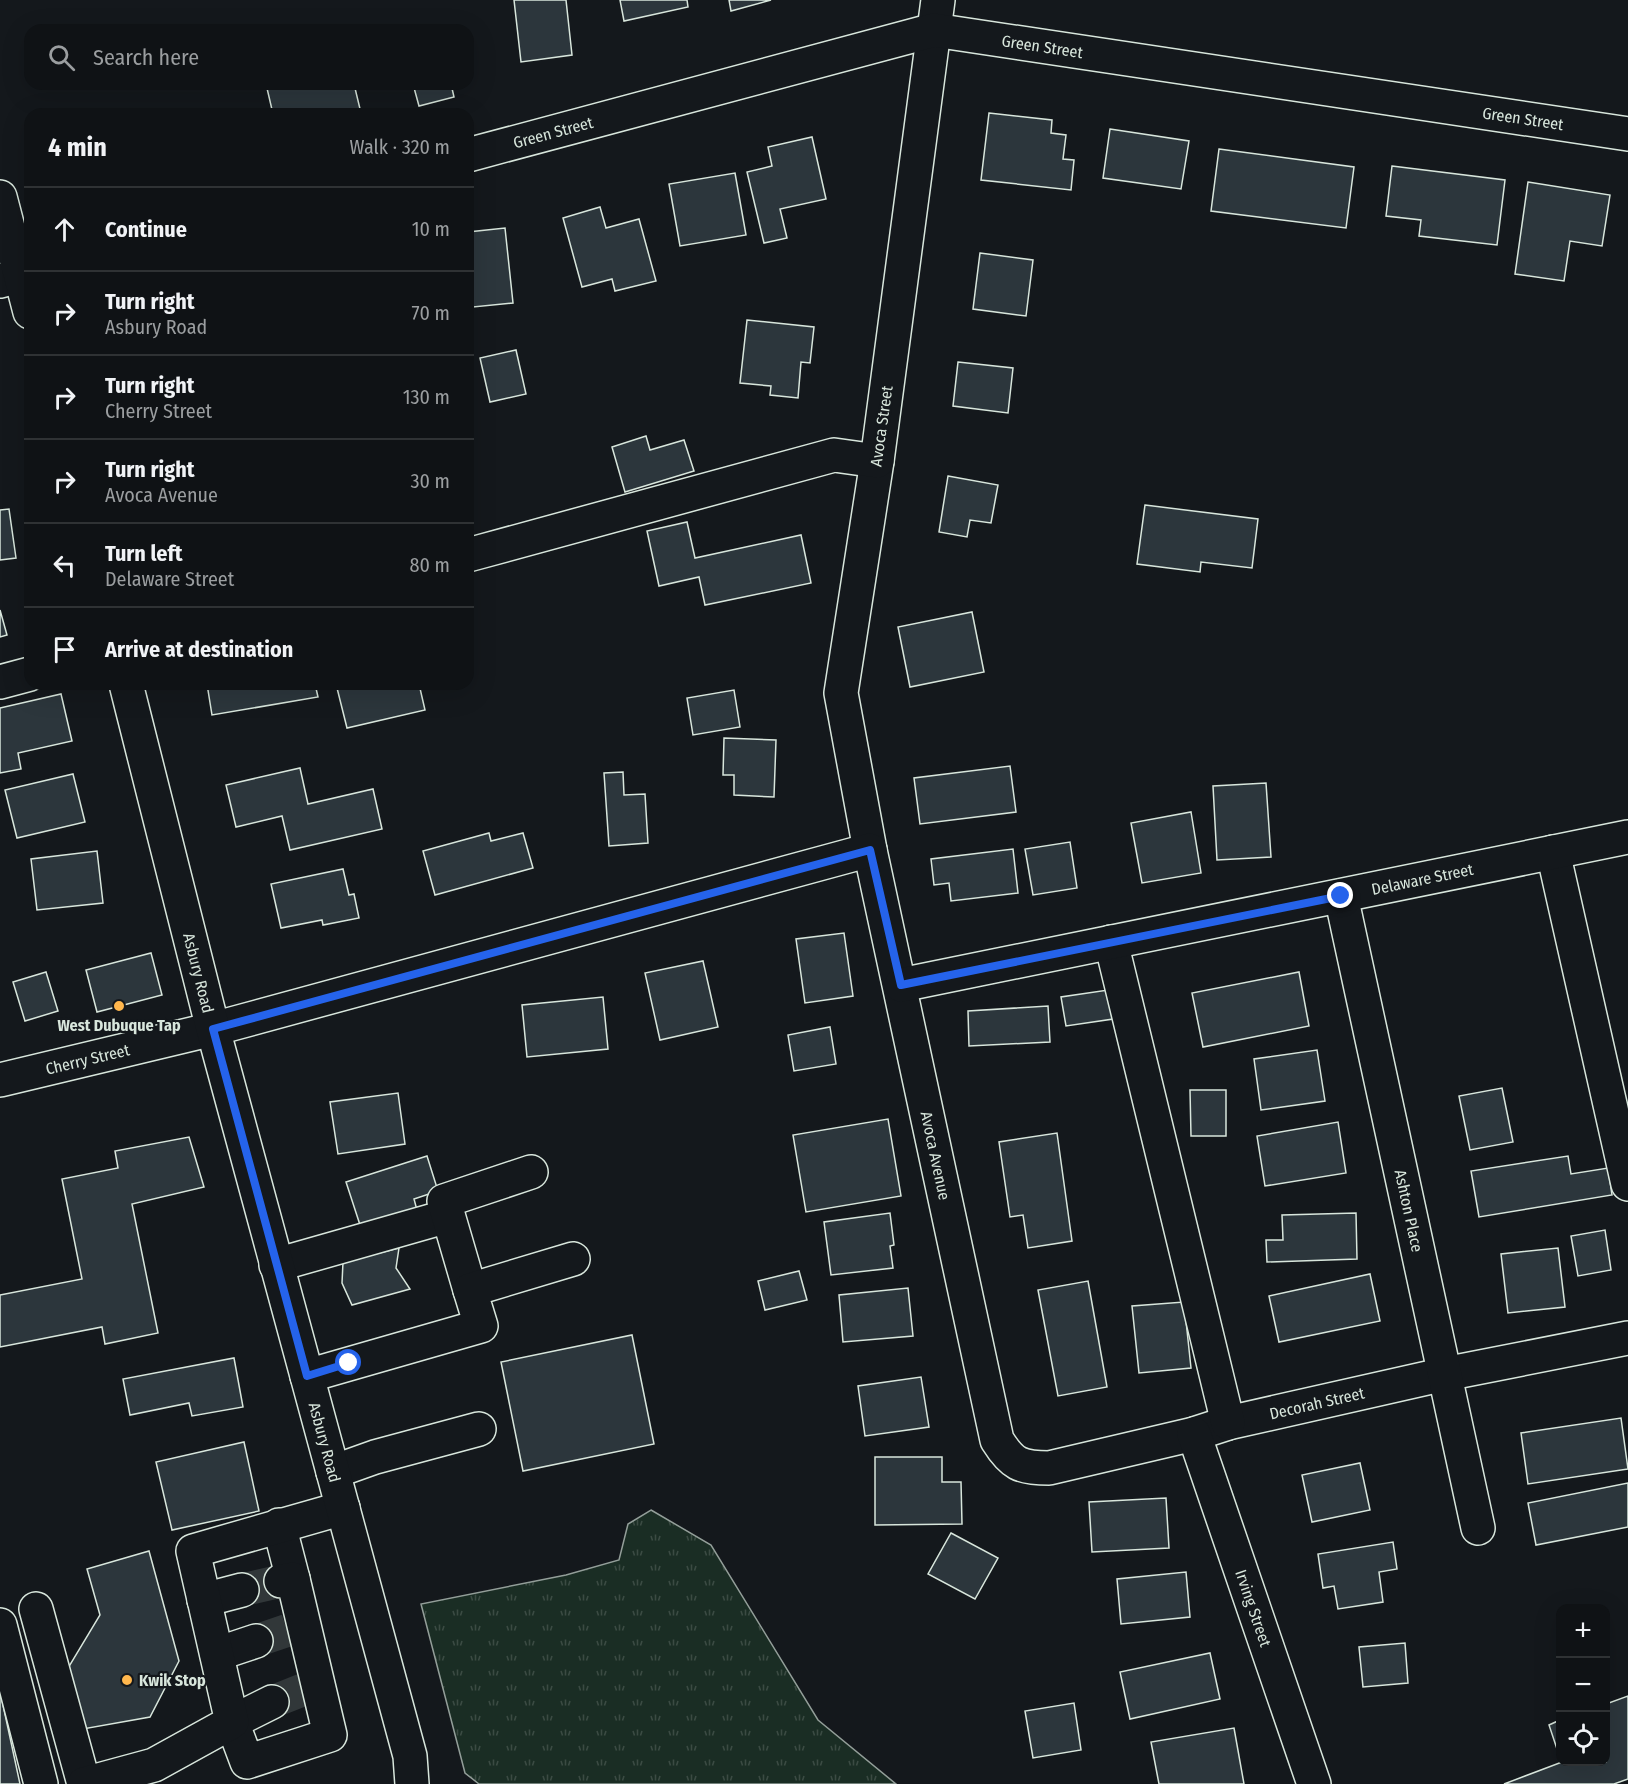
<!DOCTYPE html>
<meta charset="utf-8">
<style>
body{margin:0;font-family:"Fira Sans Condensed",sans-serif;background:#1d2022;color:#f1f3f6}
.controls{position:absolute;right:18px;bottom:18px;display:grid;overflow:hidden;border-radius:12px;box-shadow:0 6px 24px #0002}
.controls button{width:54px;height:54px;display:grid;place-items:center;padding:0;border:0;border-bottom:2px solid #2f3234;background:#0f1215;color:#f1f3f6;font:30px sans-serif}
.stop{position:absolute;width:18px;height:18px;margin:-14px;border:4px solid #2563eb;border-radius:50%;background:#fff}
.stop.end{background:#2563eb;border-color:#fff;box-shadow:0 2px 6px #0008}
.list{margin:0;padding:0;list-style:none}
h2{display:flex;justify-content:space-between;align-items:center;height:78px;margin:0;padding:0 24px;font-size:26px}
h2 small{font-size:20px;font-weight:400;color:#9b9ea0}
.list li{display:grid;grid-template-columns:39px 1fr auto;gap:18px;align-items:center;box-sizing:border-box;height:84px;padding:0 24px;border-top:2px solid #2f3234}
.list b{display:block;font-size:22px;white-space:nowrap}
.list p{margin:0;font-size:20px;white-space:nowrap;color:#9b9ea0}
.list em{font-size:20px;font-style:normal;color:#9b9ea0}
.icon{flex:none;width:33px;height:33px;fill:none;stroke:currentColor;stroke-width:2;stroke-linecap:round;stroke-linejoin:round}
.map{position:relative;flex:none;width:1628px;height:1784px;overflow:hidden}
.search{position:absolute;background:#0f1215;box-shadow:0 6px 24px #0002;left:24px;top:24px;width:450px;height:66px;display:flex;align-items:center;gap:15px;box-sizing:border-box;padding:0 21px;border-radius:18px;color:#9b9ea0;font-size:22px}
.panel{position:absolute;background:#0f1215;box-shadow:0 6px 24px #0002;left:24px;top:108px;width:450px;height:582px;border-radius:18px}
.map>svg:first-child{display:block}
</style>
<div class="map">
<svg width="1628" height="1784" viewBox="0 0 1628 1784">
<defs>
<pattern id="grass-tufts" width="24" height="20" patternUnits="userSpaceOnUse" patternTransform="scale(1.5)"><rect width="24" height="20" fill="#1a2d24"/><path d="M3 7l-1-3M5 7V3M7 7l1-3M15 17l-1-3M17 17v-4M19 17l1-3" fill="none" stroke="#3b4b43"/></pattern>
</defs>
<rect width="100%" height="100%" fill="#14181c"/>
<!-- grass -->
<path fill="url(#grass-tufts)" stroke="#939e99" stroke-width="1.5" d="M651 1510 711 1545 818 1720 896 1784H479L465 1773 421 1604 566 1575 619 1560 628 1524Z"/>
<!-- building -->
<g fill="#2c363c" stroke="#d8e6dc" stroke-width="1.5">
<path d="M514 0H566L572 55 521 62Z"/>
<path d="M620 0H687L688 7 624 21Z"/>
<path d="M729 0H771L731 11Z"/>
<path d="M266 84H354L361 113 273 114Z"/>
<path d="M413 84H451L454 97 419 106Z"/>
<path d="M989 113 1052 120 1051 133 1066 135 1063 159 1074 160 1071 190 981 180Z"/>
<path d="M1110 129 1189 141 1181 189 1103 178Z"/>
<path d="M812 137 826 199 780 209 787 238 764 243 747 172 772 166 768 147Z"/>
<path d="M1219 149 1354 167 1346 228 1211 211Z"/>
<path d="M1392 166 1505 180 1497 245 1419 236 1421 220 1386 216Z"/>
<path d="M735 173 746 235 680 246 669 184Z"/>
<path d="M1528 182 1610 195 1602 246 1570 241 1564 281 1515 274Z"/>
<path d="M600 207 606 228 639 219 656 281 615 291 612 279 582 287 563 218Z"/>
<path d="M505 228 513 303 473 307 468 232Z"/>
<path d="M980 253 1033 260 1026 316 973 309Z"/>
<path d="M747 320 814 327 810 363 801 362 798 398 770 395 771 386 740 383Z"/>
<path d="M516 350 526 394 490 402 480 358Z"/>
<path d="M958 362 1013 368 1008 413 953 406Z"/>
<path d="M646 436 650 450 684 440 694 471 625 492 612 447Z"/>
<path d="M948 476 998 485 991 523 970 520 967 537 939 532Z"/>
<path d="M1145 505 1258 519 1252 568 1201 562 1200 572 1137 564Z"/>
<path d="M9 509 16 558 0 560V510Z"/>
<path d="M687 522 695 558 801 535 811 583 705 605 699 577 659 586 647 531Z"/>
<path d="M0 610 7 635 0 637Z"/>
<path d="M972 612 984 672 910 687 898 627Z"/>
<path d="M207 684H315L318 697 212 715Z"/>
<path d="M336 684H419L425 710 347 728Z"/>
<path d="M734 690 740 727 693 735 687 698Z"/>
<path d="M61 694 72 741 18 753 21 769 0 773V708Z"/>
<path d="M724 738 776 740 774 797 734 795V775H723Z"/>
<path d="M1010 766 1016 812 920 824 914 778Z"/>
<path d="M300 768 308 804 373 789 382 829 290 850 282 816 236 827 226 785Z"/>
<path d="M623 772 624 795 645 794 648 843 609 846 604 773Z"/>
<path d="M73 774 85 822 17 838 5 790Z"/>
<path d="M1266 783 1271 857 1217 860 1213 786Z"/>
<path d="M1191 812 1201 873 1142 883 1131 823Z"/>
<path d="M489 833 491 841 523 833 533 868 435 895 423 851Z"/>
<path d="M1070 842 1077 888 1033 895 1025 849Z"/>
<path d="M1013 849 1018 893 951 901 949 883 934 885 931 859Z"/>
<path d="M97 851 103 903 37 910 31 859Z"/>
<path d="M343 869 349 895 354 894 359 918 323 925 322 920 281 928 271 884Z"/>
<path d="M844 933 853 996 805 1003 796 939Z"/>
<path d="M151 953 162 995 97 1012 86 970Z"/>
<path d="M703 961 718 1027 660 1040 645 973Z"/>
<path d="M46 972 58 1011 25 1021 13 982Z"/>
<path d="M1299 972 1309 1026 1203 1047 1192 993Z"/>
<path d="M1108 990 1113 1019 1066 1026 1061 997Z"/>
<path d="M603 997 608 1049 527 1057 522 1005Z"/>
<path d="M1048 1006 1050 1042 969 1046 968 1011Z"/>
<path d="M830 1027 836 1064 794 1071 788 1035Z"/>
<path d="M1317 1050 1325 1101 1261 1110 1254 1059Z"/>
<path d="M1502 1088 1513 1142 1470 1150 1459 1096Z"/>
<path d="M1190 1090H1226V1136H1191Z"/>
<path d="M398 1093 405 1144 338 1154 330 1102Z"/>
<path d="M888 1119 901 1196 806 1212 793 1135Z"/>
<path d="M1338 1122 1346 1173 1265 1186 1257 1136Z"/>
<path d="M1057 1133 1072 1241 1028 1248 1023 1215 1010 1217 999 1142Z"/>
<path d="M189 1137 204 1187 132 1204 158 1333 105 1344 102 1327 0 1347V1295L82 1279 62 1179 118 1168 115 1151Z"/>
<path d="M427 1156 438 1191 414 1199 418 1214 362 1231 346 1182Z"/>
<path d="M1568 1156 1571 1174 1608 1168 1612 1195 1479 1217 1471 1171Z"/>
<path d="M890 1213 894 1245 890 1246 893 1268 831 1275 824 1222Z"/>
<path d="M1356 1213 1357 1259 1267 1262 1266 1240H1283L1282 1215Z"/>
<path d="M1605 1230 1611 1270 1578 1276 1571 1236Z"/>
<path d="M399 1248 396 1268 410 1289 352 1305 342 1283 343 1262Z"/>
<path d="M1558 1248 1565 1307 1508 1313 1501 1254Z"/>
<path d="M799 1271 807 1300 765 1310 758 1281Z"/>
<path d="M1370 1274 1380 1321 1279 1342 1269 1296Z"/>
<path d="M1088 1281 1107 1387 1058 1396 1038 1290Z"/>
<path d="M908 1288 913 1336 843 1342 839 1295Z"/>
<path d="M1184 1302 1191 1368 1139 1373 1132 1306Z"/>
<path d="M632 1335 654 1444 523 1471 501 1362Z"/>
<path d="M234 1358 243 1407 192 1416 189 1403 130 1415 123 1379Z"/>
<path d="M921 1377 929 1427 865 1436 858 1386Z"/>
<path d="M1621 1418 1628 1469 1528 1484 1521 1433Z"/>
<path d="M244 1442 259 1511 172 1530 156 1462Z"/>
<path d="M875 1457H942V1482H961L962 1524 875 1525Z"/>
<path d="M1360 1463 1370 1510 1312 1522 1302 1475Z"/>
<path d="M1628 1483V1527L1536 1545 1528 1503Z"/>
<path d="M1166 1498 1169 1548 1092 1552 1089 1502Z"/>
<path d="M951 1533 998 1558 975 1599 928 1574Z"/>
<path d="M1393 1542 1397 1569 1379 1572 1383 1602 1338 1609 1334 1586 1323 1588 1318 1554Z"/>
<path d="M149 1551 179 1661 150 1717 83 1729 68 1668 100 1615 87 1569Z"/>
<path d="M1186 1572 1190 1617 1121 1624 1117 1579Z"/>
<path d="M1405 1643 1408 1683 1363 1687 1359 1647Z"/>
<path d="M1210 1653 1220 1699 1130 1719 1120 1672Z"/>
<path d="M0 1691 20 1784H0Z"/>
<path d="M1628 1696V1779L1614 1784H1504L1562 1762H1606V1704Z"/>
<path d="M1074 1703 1081 1750 1033 1758 1025 1711Z"/>
<path d="M1560 1720V1758L1549 1725Z"/>
<path d="M1234 1728 1244 1784H1159L1151 1742Z"/>
</g>
<g fill="none" stroke-linecap="round" stroke-linejoin="round">
<!-- minor-tunnel -->
<g stroke="#313739" stroke-width="33" stroke-dasharray="33 16" stroke-linecap="butt">
<path d="M242 1590 281 1581"/>
<path d="M256 1641 294 1628"/>
<path d="M272 1702 310 1687"/>
</g>
<!-- minor casing -->
<g stroke="#d8e6dc" stroke-width="36">
<g id="minor">
<path id="s1" d="M938 0 877 461 841 693 870 850 997 1440C1012 1464 1020 1468 1049 1468L1194 1434 1228 1423 1445 1374 1628 1338"/>
<path id="s2" d="M468 155 934 30 1628 134"/>
<path d="M0 281 30 273"/>
<path d="M468 555 834 455 877 461"/>
<path d="M0 682 30 674"/>
<path d="M1553 852 1628 1184"/>
<path id="s3" d="M1341 896 1478 1528"/>
<path d="M1111 942 1228 1423"/>
<path id="s4" d="M901 985 1628 837"/>
<path id="s5" d="M0 1080 213 1029 870 850"/>
<path d="M276 1265 448 1216"/>
<path d="M470 1290 444 1201 531 1172"/>
<path d="M307 1376 481 1326 470 1290 573 1259"/>
<path id="s6" d="M1194 1434 1314 1784"/>
<path d="M333 1472 375 1457 479 1429"/>
<path d="M279 1525 293 1579"/>
<path d="M204 1600 242 1590"/>
<path d="M36 1609 84 1784"/>
<path d="M0 1625 41 1784"/>
<path d="M217 1654 256 1641"/>
<path d="M272 1702 232 1722 247 1762 330 1735 293 1579 281 1581"/>
<path d="M84 1784 154 1765 232 1722 193 1551 343 1508"/>
</g>
</g>
<!-- major casing -->
<g stroke="#d8e6dc" stroke-width="36">
<g id="major">
<path d="M0 197 30 312"/>
<path id="s7" d="M126 684 213 1029 410 1756 412 1784"/>
</g>
</g>
<!-- minor -->
<use href="#minor" stroke="#14181c" stroke-width="33"/>
<!-- major -->
<use href="#major" stroke="#14181c" stroke-width="33"/>
</g>
<g fill="none" stroke-linecap="round" stroke-linejoin="round">
<!-- route -->
<path stroke="#2563eb" stroke-width="8" d="M349 1363 307 1376 213 1029 870 850 901 985 1341 896"/>
</g>
<!-- markers -->
<g fill="#ffb74d" stroke="#14181c" stroke-width="2">
<circle cx="119" cy="1006" r="6"/>
<circle cx="127" cy="1680" r="6"/>
</g>
<g text-anchor="middle" stroke-width="4.5" stroke-linejoin="round" paint-order="stroke">
<!-- street labels -->
<g font-size="16" fill="#d8e6dc" stroke="#14181c">
<text dy="6" stroke="none"><textPath href="#s2" startOffset="592">Green Street</textPath></text>
<text dy="6" stroke="none"><textPath href="#s2" startOffset="1078">Green Street</textPath></text>
<text dy="6" stroke="none"><textPath href="#s2" startOffset="88">Green Street</textPath></text>
<text transform="translate(881 426) rotate(-82)" y="6">Avoca Street</text>
<text dy="6" stroke="none"><textPath href="#s4" startOffset="532">Delaware Street</textPath></text>
<text dy="6" stroke="none"><textPath href="#s7" startOffset="298">Asbury Road</textPath></text>
<text dy="6" stroke="none"><textPath href="#s5" startOffset="90">Cherry Street</textPath></text>
<text dy="6" stroke="none"><textPath href="#s1" startOffset="1172">Avoca Avenue</textPath></text>
<text dy="6" stroke="none"><textPath href="#s3" startOffset="322">Ashton Place</textPath></text>
<text dy="6" stroke="none"><textPath href="#s1" startOffset="1802">Decorah Street</textPath></text>
<text dy="6" stroke="none"><textPath href="#s7" startOffset="784">Asbury Road</textPath></text>
<text dy="6" stroke="none"><textPath href="#s6" startOffset="184">Irving Street</textPath></text>
</g>
<!-- poi labels -->
<g font-size="16" font-weight="bold" fill="#d8e6dc" stroke="#14181c">
<text x="119" y="1031">West Dubuque Tap</text>
<text x="139" y="1686" text-anchor="start">Kwik Stop</text>
</g>
</g>
</svg>
<div class="controls">
<button>+</button>
<button>−</button>
<button><svg class="icon" aria-label="locate" viewBox="0 0 24 24"><circle cx="12" cy="12" r="6"/><path d="M12 2v4M12 18v4M2 12h4M18 12h4"/></svg></button>
</div>
<div class="stop" style="left:349px;top:1363px"></div>
<div class="stop end" style="left:1341px;top:896px"></div>
<div class="search"><svg class="icon" aria-label="search" viewBox="0 0 24 24"><circle cx="10" cy="10" r="6"/><path d="M15 15l6 6"/></svg>Search here</div>
<section class="panel">
<h2>4 min<small>Walk · 320 m</small></h2>
<ul class="list">
<li><svg class="icon" aria-label="ahead" viewBox="0 0 24 24"><path d="M12 20V5M6 11l6-6 6 6"/></svg><div><b>Continue</b></div><em>10 m</em></li>
<li><svg class="icon" aria-label="right" viewBox="0 0 24 24"><path d="M7 20v-9h11M14 6l5 5-5 5"/></svg><div><b>Turn right</b><p>Asbury Road</p></div><em>70 m</em></li>
<li><svg class="icon" aria-label="right" viewBox="0 0 24 24"><path d="M7 20v-9h11M14 6l5 5-5 5"/></svg><div><b>Turn right</b><p>Cherry Street</p></div><em>130 m</em></li>
<li><svg class="icon" aria-label="right" viewBox="0 0 24 24"><path d="M7 20v-9h11M14 6l5 5-5 5"/></svg><div><b>Turn right</b><p>Avoca Avenue</p></div><em>30 m</em></li>
<li><svg class="icon" aria-label="left" viewBox="0 0 24 24"><path d="M17 20v-9H6M10 6l-5 5 5 5"/></svg><div><b>Turn left</b><p>Delaware Street</p></div><em>80 m</em></li>
<li><svg class="icon" aria-label="arrive" viewBox="0 0 24 24"><path d="M6 21V4h12l-3 4 3 4H6"/></svg><div><b>Arrive at destination</b></div></li>
</ul>
</section>
</div>
